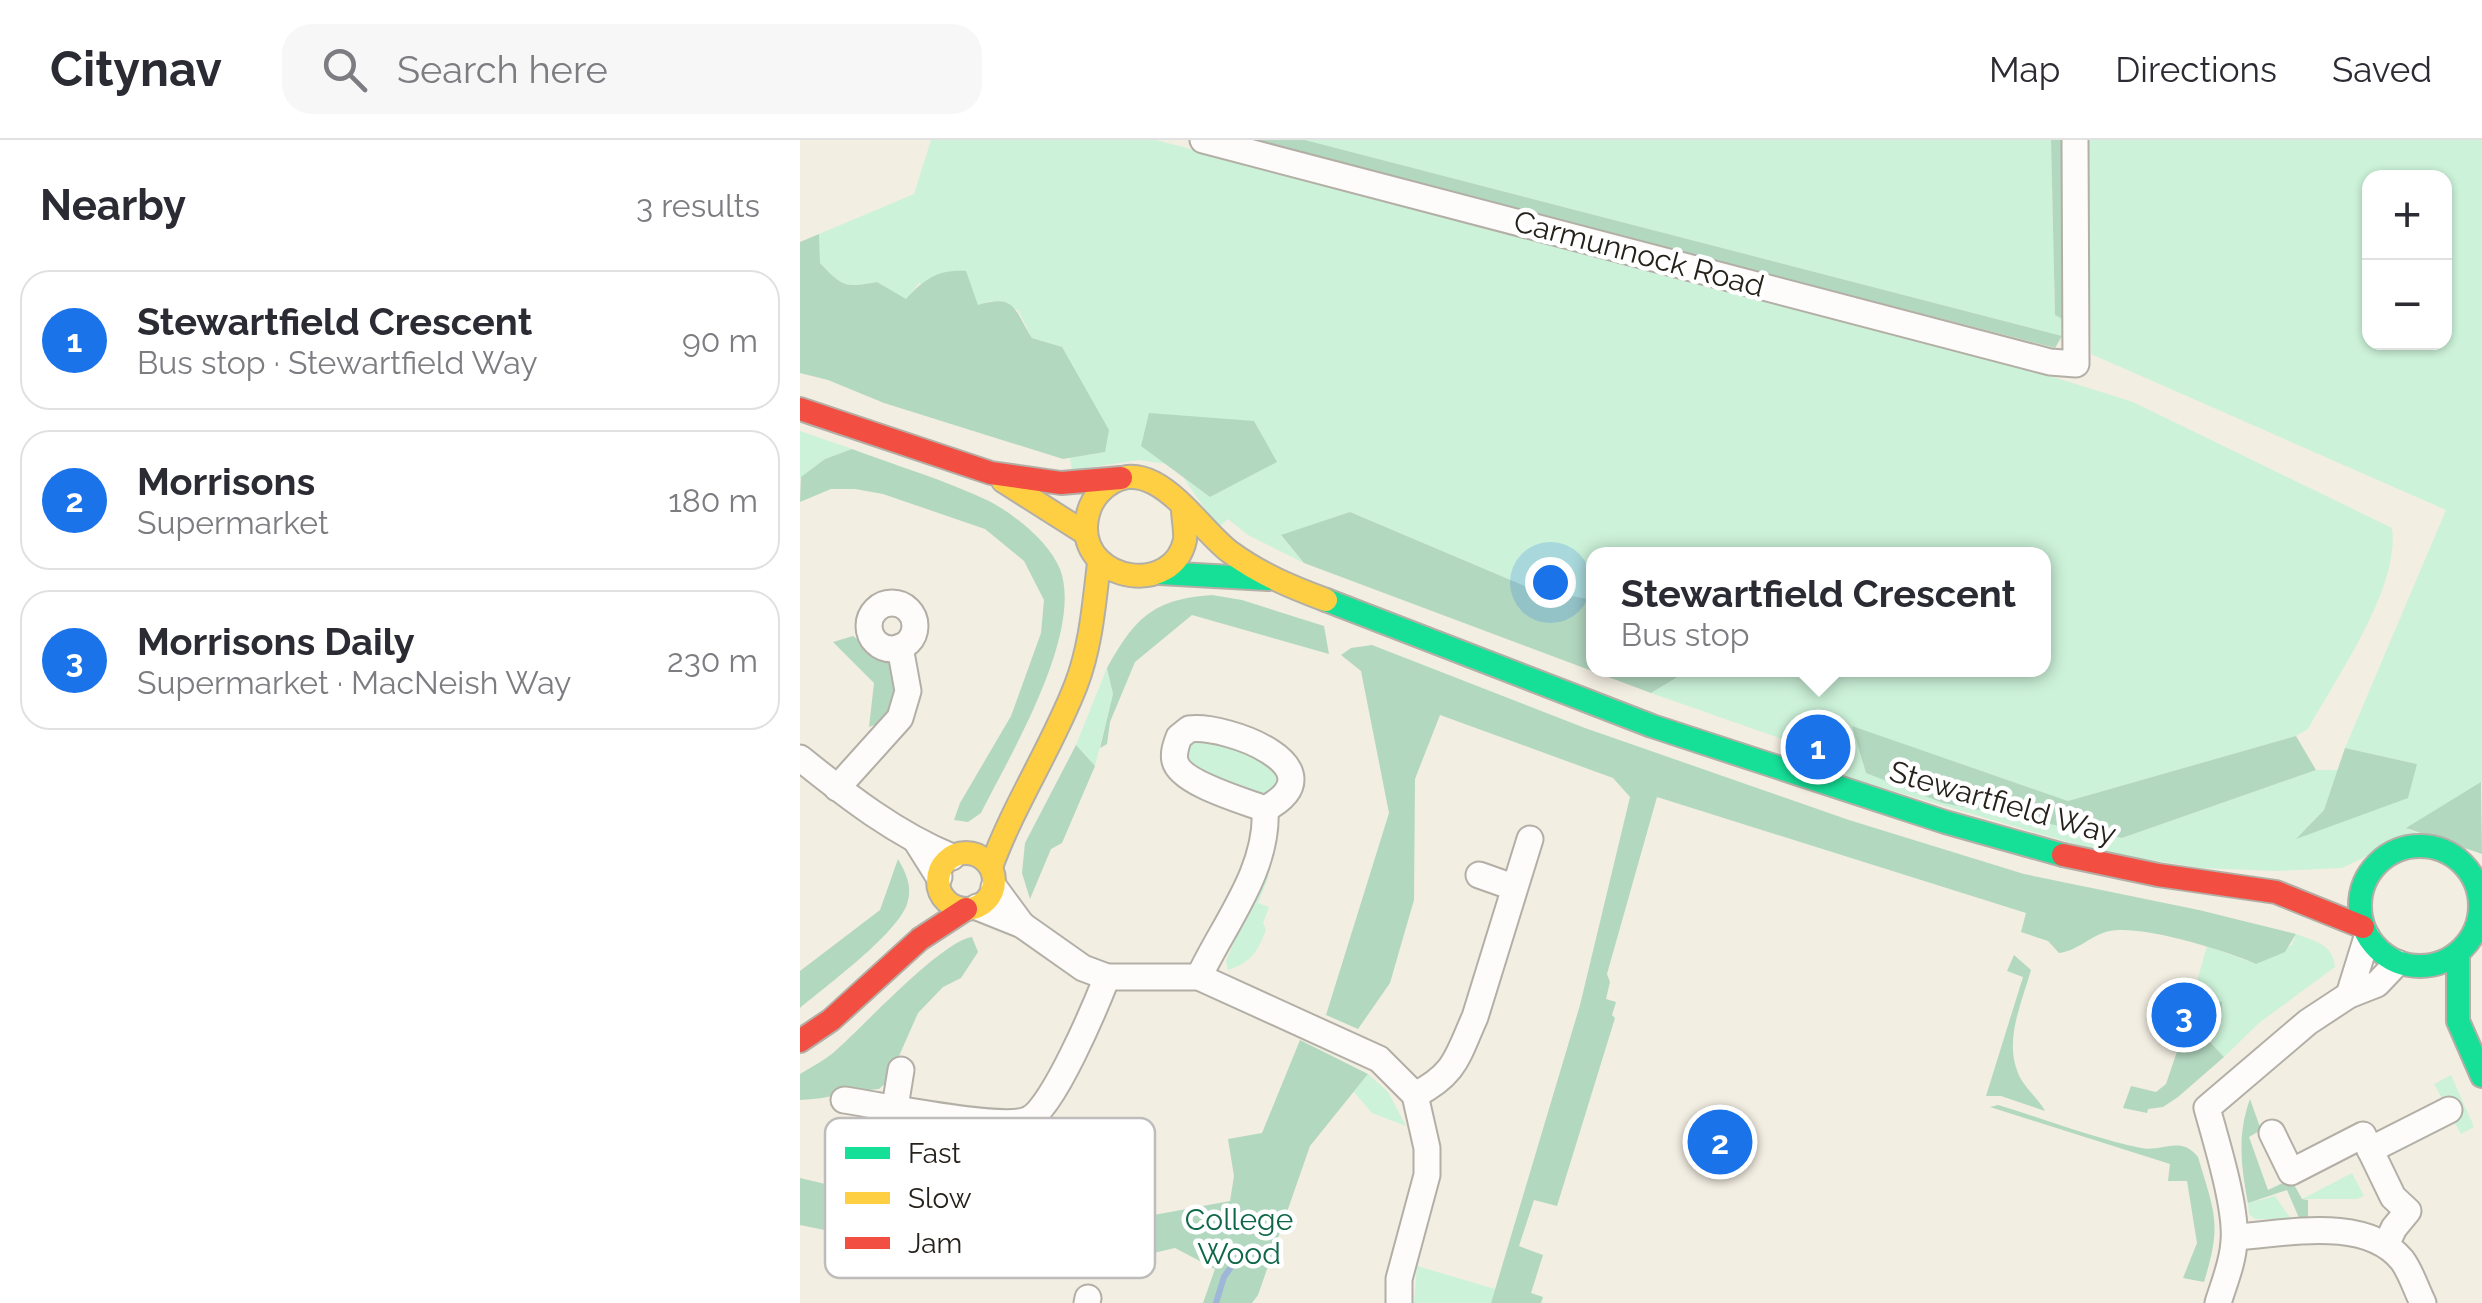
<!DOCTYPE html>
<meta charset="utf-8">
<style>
body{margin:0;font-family:Raleway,sans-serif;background:#f7f7f7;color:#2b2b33}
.controls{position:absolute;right:30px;top:30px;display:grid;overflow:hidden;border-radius:20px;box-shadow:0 2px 8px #0004}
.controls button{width:90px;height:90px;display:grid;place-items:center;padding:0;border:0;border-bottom:2px solid #e1e1e2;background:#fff;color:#2b2b33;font:50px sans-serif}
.you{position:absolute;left:750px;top:442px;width:35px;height:35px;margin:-25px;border:8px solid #fff;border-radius:50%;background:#1a73e8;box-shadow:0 0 0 15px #1a73e833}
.badge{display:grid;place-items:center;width:65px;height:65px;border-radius:50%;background:#1a73e8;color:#fff;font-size:32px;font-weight:700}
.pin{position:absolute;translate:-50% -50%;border:5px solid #fff;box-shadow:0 2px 10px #0006}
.popup{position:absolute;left:786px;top:407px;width:465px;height:130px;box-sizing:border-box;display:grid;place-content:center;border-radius:20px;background:#fff;filter:drop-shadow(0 2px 8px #0005);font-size:32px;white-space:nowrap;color:#7c7c81}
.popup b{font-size:38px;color:#2b2b33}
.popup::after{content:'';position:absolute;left:50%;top:100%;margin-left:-20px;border:20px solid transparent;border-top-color:#fff}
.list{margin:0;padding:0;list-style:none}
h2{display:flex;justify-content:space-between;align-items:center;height:130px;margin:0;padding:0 40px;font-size:42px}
h2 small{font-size:32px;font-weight:400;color:#7c7c81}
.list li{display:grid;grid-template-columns:65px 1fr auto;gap:30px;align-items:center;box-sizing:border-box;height:140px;margin:0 20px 20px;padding:0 20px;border:2px solid #e1e1e2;border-radius:30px}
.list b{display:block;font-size:38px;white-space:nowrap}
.list p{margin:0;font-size:32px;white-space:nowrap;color:#7c7c81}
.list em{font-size:32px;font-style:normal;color:#7c7c81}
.icon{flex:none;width:55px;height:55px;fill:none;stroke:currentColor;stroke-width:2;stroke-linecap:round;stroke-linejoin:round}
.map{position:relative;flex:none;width:1682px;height:1163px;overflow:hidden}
header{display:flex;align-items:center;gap:60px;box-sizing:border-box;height:140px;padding:0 50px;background:#fff;border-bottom:2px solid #e1e1e2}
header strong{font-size:48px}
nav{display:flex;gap:55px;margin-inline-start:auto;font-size:35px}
.search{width:700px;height:90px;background:#f7f7f7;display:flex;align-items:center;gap:25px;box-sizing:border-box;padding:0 35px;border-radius:30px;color:#7c7c81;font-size:38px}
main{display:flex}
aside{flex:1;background:#fff}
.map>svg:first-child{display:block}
</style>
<header>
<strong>Citynav</strong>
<div class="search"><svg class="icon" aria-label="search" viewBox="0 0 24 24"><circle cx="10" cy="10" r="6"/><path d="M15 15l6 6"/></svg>Search here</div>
<nav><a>Map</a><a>Directions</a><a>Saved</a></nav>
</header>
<main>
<aside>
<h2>Nearby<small>3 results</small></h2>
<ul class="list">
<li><span class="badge">1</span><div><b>Stewartfield Crescent</b><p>Bus stop · Stewartfield Way</p></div><em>90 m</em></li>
<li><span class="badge">2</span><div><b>Morrisons</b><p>Supermarket</p></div><em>180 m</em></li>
<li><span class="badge">3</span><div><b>Morrisons Daily</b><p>Supermarket · MacNeish Way</p></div><em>230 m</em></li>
</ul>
</aside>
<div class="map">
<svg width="1682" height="1163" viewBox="0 0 1682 1163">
<rect width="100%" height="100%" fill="#f3eee2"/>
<!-- green -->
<g fill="#ccf2d9" fill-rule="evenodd">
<path d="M131 0H356L1209 223 1333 262 1592 388C1600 448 1537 536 1508 589L1496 596 1268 661 1053 587 1066 633 1322 698 1516 630H1538L1524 670 1499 696 1617 624 1545 608 1646 370 1291 214 1287 0H1682V642L1607 689 1627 696 1596 702 1542 728 1476 731 1402 728 1306 713 1011 627 1012 618 996 604 851 553 889 530H1243V414H793V460L727 447 550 372 481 396 504 423 448 395 428 379 418 388 383 337 410 357 476 322 454 281 342 306 366 324 339 320 272 330 270 318 305 312 262 207 232 198 218 170 191 161 178 166 119 143 106 160 77 142C45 148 43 147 20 123L19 94 114 54ZM1570 38H1644V202H1570Z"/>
<path d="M505 0H1251L1255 175 1266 181 1262 196Z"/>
<path d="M0 291 52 309 25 319 0 338Z"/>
<path d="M307 528 313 554 295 626 276 605Z"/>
<path d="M407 596 473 625 478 632V648L462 657 393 629 386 621 388 603Z"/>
<path d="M463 733 469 736 458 763 469 767 463 783 466 790C457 812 452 822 428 830L426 821Z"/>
<path d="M1496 794C1515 801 1533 804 1535 827L1459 883 1424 917 1409 901 1421 880 1404 857 1401 865 1391 862 1407 806 1456 824 1492 805Z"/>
<path d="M568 934 588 952 606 986 572 973 554 952Z"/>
<path d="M1651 935 1674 987 1661 994 1634 944Z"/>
<path d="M1552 1033 1564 1056 1557 1059H1502Z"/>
<path d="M1475 1056 1491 1079H1455L1449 1074 1448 1063Z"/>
<path d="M617 1126 695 1149 691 1163H614Z"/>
</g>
<!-- forest -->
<g fill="#b3d8c0">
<path d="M446 0H505L1262 196 1255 208Z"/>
<path d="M1251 0H1267L1266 181 1255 175Z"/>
<path d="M19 94 20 123C43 147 45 148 77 142L106 159C124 139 139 129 166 131L178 165C217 153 214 171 232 198L262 207 309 290 305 312 263 319 84 263 28 240 0 233V102Z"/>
<path d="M349 273 454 281 477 322 410 357 341 306Z"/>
<path d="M52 309C97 326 145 340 189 361 214 374 249 402 260 429 284 493 210 615 181 673L168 682 154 680 160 663 211 576 241 493 244 460 224 421 185 389 83 354 55 349H31L0 362 1 337 25 319Z"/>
<path d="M550 372 727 447 793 460V530H889L851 553 504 423 481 395Z"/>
<path d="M412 455 442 460 524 486 529 514 392 475 335 522 310 582 307 604 300 608 313 554 307 528C335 478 353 459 412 455Z"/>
<path d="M53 496C97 530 102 522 90 579L69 587 74 543 33 502Z"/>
<path d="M572 505 785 588 1049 680 1224 734 1399 770 1496 794 1485 812 1456 824C1424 810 1343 785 1310 791 1292 794 1278 811 1259 813L1248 801 1221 792 1226 773 857 657 807 834 810 842 806 859 816 862 812 875 815 878 757 1066 734 1060 719 1106 743 1115 731 1153 743 1157 741 1163H691L780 865 830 657 813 638 640 575 615 639 614 760 590 843 558 889 526 875 589 673 561 531 541 515 551 508Z"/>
<path d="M1052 586 1268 661 1496 596 1516 630 1322 698 1143 663 1066 633Z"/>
<path d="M276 605 295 626 262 703 251 709 230 759 222 733 225 703Z"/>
<path d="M1545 608 1617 624 1608 658 1496 699 1524 670Z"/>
<path d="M1681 642 1682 714 1606 688Z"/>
<path d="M98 719C106 733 113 747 107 764 97 794 26 846 0 868V831L80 770Z"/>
<path d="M172 797 178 812 161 838 143 847 118 873 88 941 79 949C50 951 29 959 0 960V934C11 927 23 921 33 913 62 888 140 802 172 797Z"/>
<path d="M1214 815 1231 830C1222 862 1204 900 1218 933 1224 948 1240 960 1245 971L1201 956H1186L1223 837 1207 831Z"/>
<path d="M1403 857 1422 862 1421 880 1409 901 1424 917 1378 957 1363 967 1348 969 1347 973 1323 968 1331 946 1356 952 1366 944 1386 885 1394 887Z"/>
<path d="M500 900 568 934 510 1006 458 1155 452 1163H403L415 1129 375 1108 293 1127 74 1100 0 1085V1038L131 1069 294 1086 430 1061 434 1036 428 999 462 993Z"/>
<path d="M1450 959 1461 990 1449 997 1468 1050 1491 1039 1502 1059 1508 1060V1077L1499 1078 1487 1050 1448 1063C1441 1026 1437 995 1450 959Z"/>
<path d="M1198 965C1245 979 1293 998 1341 1008 1363 1012 1381 995 1398 1017 1415 1074 1422 1084 1404 1142L1383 1138 1397 1103 1387 1041H1368L1370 1024 1190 967Z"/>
</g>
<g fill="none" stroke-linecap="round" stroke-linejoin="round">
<!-- stream -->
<path stroke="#9eb6d7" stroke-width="6" d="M416 1163 424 1137 436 1120"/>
<!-- street casing -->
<g stroke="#b3afa6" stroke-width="29">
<g id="street">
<path d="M403 0 1250 222 1276 224 1275 0"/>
<circle cx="92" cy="486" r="23"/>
<path d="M0 618C47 656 96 694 152 717"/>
<path d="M37 648 100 578 108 551 100 507"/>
<path d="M117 702 139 737"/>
<path d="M679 735 713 747"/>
<path d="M194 747 222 785"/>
<path d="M177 767 222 785 283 828 307 837H399L579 919 615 955 627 1008V1035L599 1139V1163"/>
<path d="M399 837C423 785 469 730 465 669 444 661 380 643 375 621 373 613 376 605 379 597L389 589C427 584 542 628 465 669"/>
<path d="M1549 855 1567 797"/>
<path d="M615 955C656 934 657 917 675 877L730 699"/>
<path d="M44 960C80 965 204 992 229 979 253 968 296 865 307 837"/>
<path d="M95 967 101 930"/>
<path d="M1472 993 1491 1032 1563 995 1593 1057 1608 1071 1594 1088 1586 1105"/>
<path d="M1570 1010 1649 970"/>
<path d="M1435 1097C1485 1094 1565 1075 1602 1120 1611 1132 1616 1149 1623 1163"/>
<path d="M287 1163 288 1158"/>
<path d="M1418 1163C1424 1143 1433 1123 1434 1101 1437 1068 1416 1001 1407 968L1508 882 1549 855 1577 844 1597 823"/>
</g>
</g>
<!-- fast casing -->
<g stroke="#b3afa6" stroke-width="26">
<g id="fast">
<path d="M360 433 468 439"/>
<path d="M526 460 852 586 1145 682 1263 715"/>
<circle cx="1620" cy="766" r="60"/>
<path d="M1658 814V881L1682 936"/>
</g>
</g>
<!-- slow casing -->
<g stroke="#b3afa6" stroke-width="26">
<g id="slow">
<path d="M203 341 285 393"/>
<path d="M383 369C383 378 386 391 385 400 373 456 284 442 286 386 287 373 290 362 300 352 349 303 396 387 430 412 460 434 491 447 526 460"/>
<circle cx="166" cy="741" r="28"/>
<path d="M191 727C214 664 252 607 276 545 291 506 294 464 299 423"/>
</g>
</g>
<!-- jam casing -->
<g stroke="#b3afa6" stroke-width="26">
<g id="jam">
<path d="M0 269 191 333 261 343 321 338"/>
<path d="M1263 715 1358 735 1476 752 1563 787"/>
<path d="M0 901 31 880 120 799 166 769"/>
</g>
</g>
<!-- street -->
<use href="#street" stroke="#fdfcfb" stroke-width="25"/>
<!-- fast -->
<use href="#fast" stroke="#16e098" stroke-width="22"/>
<!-- slow -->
<use href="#slow" stroke="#ffcf43" stroke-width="22"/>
<!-- jam -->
<use href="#jam" stroke="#f24e42" stroke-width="22"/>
</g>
<g text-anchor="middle" stroke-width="9" stroke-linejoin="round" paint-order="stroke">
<!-- street labels -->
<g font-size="30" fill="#26221b" stroke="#fff">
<text transform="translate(839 114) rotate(15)" y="10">Carmunnock Road</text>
<text transform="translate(1203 663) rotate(16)" y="10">Stewartfield Way</text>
</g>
<!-- park labels -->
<g font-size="30" fill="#0f6748" stroke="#fff">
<text x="439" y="1090">College<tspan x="439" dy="34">Wood</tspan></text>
</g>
</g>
<!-- legend -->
<rect x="25" y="978" width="330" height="160" rx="15" fill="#fff" stroke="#bebdbb" stroke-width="2.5"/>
<rect x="45" y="1007" width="45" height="12" fill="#16e098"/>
<rect x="45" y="1052" width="45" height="12" fill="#ffcf43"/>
<rect x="45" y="1097" width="45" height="12" fill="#f24e42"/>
<g font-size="28" fill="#26221b">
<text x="108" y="1023">Fast</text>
<text x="108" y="1068">Slow</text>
<text x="108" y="1113">Jam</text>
</g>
</svg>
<div class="controls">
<button>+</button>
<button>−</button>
</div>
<div class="you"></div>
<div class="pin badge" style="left:1018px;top:607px">1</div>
<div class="popup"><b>Stewartfield Crescent</b>Bus stop</div>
<div class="pin badge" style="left:920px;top:1002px">2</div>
<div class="pin badge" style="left:1384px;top:875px">3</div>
</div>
</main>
